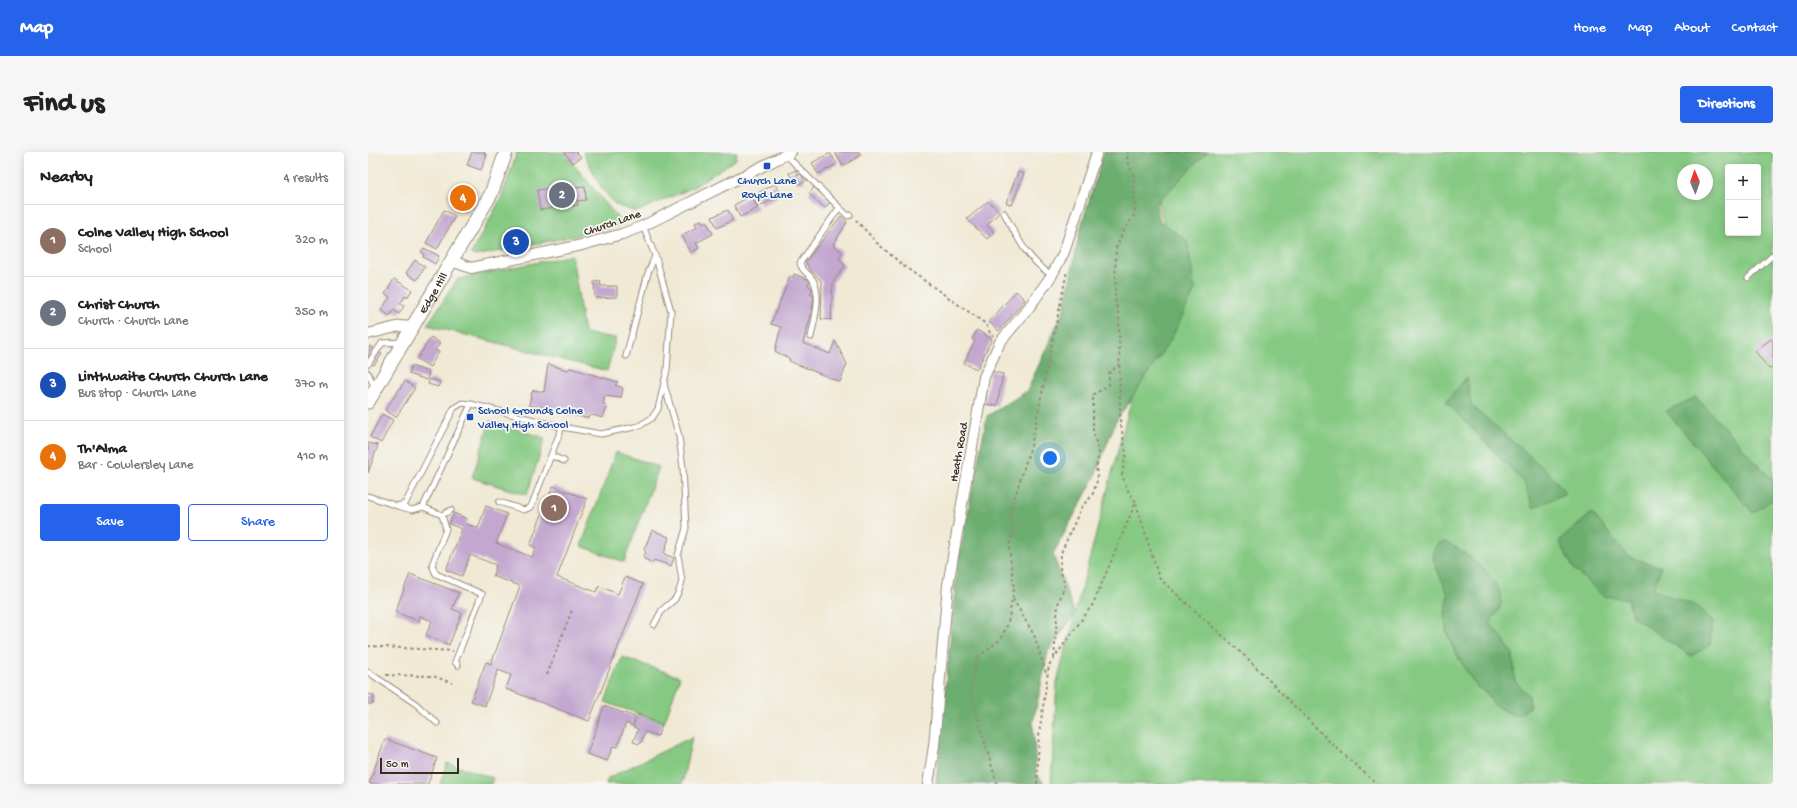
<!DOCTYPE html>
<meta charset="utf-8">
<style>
body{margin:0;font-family:"Gochi Hand",sans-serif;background:#f6f6f6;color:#222}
.controls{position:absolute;right:12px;top:12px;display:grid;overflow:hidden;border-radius:4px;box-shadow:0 2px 10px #0003}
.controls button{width:36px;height:36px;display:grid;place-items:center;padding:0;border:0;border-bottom:1px solid #e0e0e0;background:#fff;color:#222;font:20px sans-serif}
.compass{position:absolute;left:1309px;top:12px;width:36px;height:36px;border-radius:50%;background:#fff;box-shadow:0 2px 10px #0003;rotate:358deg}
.scale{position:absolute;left:12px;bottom:10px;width:79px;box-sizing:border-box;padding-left:4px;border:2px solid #3b2a1e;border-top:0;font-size:11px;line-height:14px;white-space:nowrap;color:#3b2a1e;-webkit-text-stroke:3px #f6f6f2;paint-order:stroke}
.you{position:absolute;left:682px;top:306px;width:14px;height:14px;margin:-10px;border:3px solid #fff;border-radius:50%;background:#1a73e8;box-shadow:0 0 0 6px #1a73e833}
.badge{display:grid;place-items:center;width:26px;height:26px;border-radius:50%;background:#2563eb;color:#fff;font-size:13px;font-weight:700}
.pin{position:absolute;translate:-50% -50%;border:2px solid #fff;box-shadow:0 1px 4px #0006}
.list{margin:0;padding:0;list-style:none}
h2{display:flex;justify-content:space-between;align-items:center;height:52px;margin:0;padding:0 16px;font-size:17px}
h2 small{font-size:13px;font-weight:400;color:#767676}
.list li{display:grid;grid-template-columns:26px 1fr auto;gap:12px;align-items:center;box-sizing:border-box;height:72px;padding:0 16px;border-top:1px solid #e0e0e0}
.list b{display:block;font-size:15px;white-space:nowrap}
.list p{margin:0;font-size:13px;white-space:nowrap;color:#767676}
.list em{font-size:13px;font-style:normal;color:#767676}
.actions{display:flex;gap:8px;padding:12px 16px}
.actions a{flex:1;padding:9px 0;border:1px solid #2563eb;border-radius:4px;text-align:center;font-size:14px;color:#2563eb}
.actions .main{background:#2563eb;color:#fff}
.map{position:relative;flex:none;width:1405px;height:632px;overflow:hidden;border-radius:4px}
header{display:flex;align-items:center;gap:24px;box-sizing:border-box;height:56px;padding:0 20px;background:#2563eb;color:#fff}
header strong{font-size:19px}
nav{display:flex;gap:22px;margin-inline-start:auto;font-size:14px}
.intro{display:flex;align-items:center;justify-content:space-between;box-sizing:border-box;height:96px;padding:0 24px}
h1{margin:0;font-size:28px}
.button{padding:10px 18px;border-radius:4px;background:#2563eb;color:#fff;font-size:14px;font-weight:700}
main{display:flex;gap:24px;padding:0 24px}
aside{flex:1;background:#fff;border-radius:4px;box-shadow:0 2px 10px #0003}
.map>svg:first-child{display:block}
</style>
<header>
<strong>Map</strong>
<nav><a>Home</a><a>Map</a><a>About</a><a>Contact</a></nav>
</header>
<div class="intro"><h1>Find us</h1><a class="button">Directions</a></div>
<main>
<aside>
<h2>Nearby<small>4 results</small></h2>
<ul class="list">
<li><span class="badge" style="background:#8d6e63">1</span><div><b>Colne Valley High School</b><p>School</p></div><em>320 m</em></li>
<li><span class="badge" style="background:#6b7280">2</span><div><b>Christ Church</b><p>Church · Church Lane</p></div><em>350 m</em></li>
<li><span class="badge" style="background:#1a4fb4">3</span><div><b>Linthwaite Church Church Lane</b><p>Bus stop · Church Lane</p></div><em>370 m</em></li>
<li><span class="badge" style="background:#e8710a">4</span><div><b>Th'Alma</b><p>Bar · Cowlersley Lane</p></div><em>410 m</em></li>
</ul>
<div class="actions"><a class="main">Save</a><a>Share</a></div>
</aside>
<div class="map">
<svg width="1405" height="632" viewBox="0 0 1405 632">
<rect width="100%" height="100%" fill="#f6f6f2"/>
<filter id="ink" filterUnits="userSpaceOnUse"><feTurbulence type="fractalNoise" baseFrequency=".025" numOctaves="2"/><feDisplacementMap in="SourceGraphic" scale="8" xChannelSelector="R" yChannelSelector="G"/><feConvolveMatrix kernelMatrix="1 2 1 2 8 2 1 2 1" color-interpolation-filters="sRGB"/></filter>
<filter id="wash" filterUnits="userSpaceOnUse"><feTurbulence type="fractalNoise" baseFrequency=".012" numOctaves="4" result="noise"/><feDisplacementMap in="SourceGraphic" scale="16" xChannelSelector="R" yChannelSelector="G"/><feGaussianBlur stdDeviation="0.9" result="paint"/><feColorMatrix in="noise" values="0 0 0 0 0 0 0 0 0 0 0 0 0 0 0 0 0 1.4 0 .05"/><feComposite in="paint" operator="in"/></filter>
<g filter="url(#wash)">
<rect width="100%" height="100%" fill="#f0e9d4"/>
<!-- green -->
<g fill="#85c982" stroke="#607a50" fill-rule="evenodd">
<path d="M149 0H195L255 72 231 79 107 104 103 102 133 46Z"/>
<path d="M215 0H369L368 7 326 35 268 60 248 53 234 37Z"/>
<path d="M820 0H1405V632H683L689 530 764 245 811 122 790 52 813 15ZM1360 15H1390V81H1360ZM1315 18H1339V42H1315Z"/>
<path d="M204 103 216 181 248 186 239 219 59 173 90 127Z"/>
<path d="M122 269 177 286 159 343 104 326Z"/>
<path d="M248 300 291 315 256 410 213 394Z"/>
<path d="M254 505 312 525 296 571 237 550Z"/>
<path d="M324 585 314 632H238L240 626Z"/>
<path d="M79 611 125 626 123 632H72Z"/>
</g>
<!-- forest -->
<g fill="#6cad70" stroke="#546c47">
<path d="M736 0H839L788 52 792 69 819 89 827 138 803 187 747 271 726 327 685 402 707 462 680 500 665 571 668 621 677 632H568L589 416 619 264 659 239 696 157 712 78Z"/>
<path d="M1099 225 1103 253 1179 319 1198 341 1165 356 1156 330 1078 250Z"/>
<path d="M1328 245 1405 329V347L1385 361 1298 259Z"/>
<path d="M1224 361 1261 405 1293 415 1285 438 1328 454 1345 469 1342 493 1323 504 1264 464 1260 447 1235 444 1206 417 1191 389Z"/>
<path d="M1077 390C1095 397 1137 429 1133 451 1132 458 1126 464 1123 470 1125 478 1129 479 1134 485 1138 491 1140 496 1145 502L1147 529 1161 544 1162 554 1155 561 1146 564 1125 552 1118 540 1110 536 1100 522 1086 498 1078 479 1077 461 1080 442 1065 408 1066 397 1070 391Z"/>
</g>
<g id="blocks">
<!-- building -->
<g fill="#c3a7d0">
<path d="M104 0H117L116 2 119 3 113 18 99 13Z"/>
<path d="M196 0H208L213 5 205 11Z"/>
<path d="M470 0H491L493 3 475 14 467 1Z"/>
<path d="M462 1 469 12 450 22 444 11Z"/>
<path d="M428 18 430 23 433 22 437 30 430 32 427 26 424 27 421 21Z"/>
<path d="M650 20 656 22 644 53 638 51Z"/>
<path d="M407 32 413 43 394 53 388 42Z"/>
<path d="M95 33 108 40 98 60 83 52 91 36 93 37Z"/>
<path d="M206 33V36L217 35 218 48 209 49 210 53 172 58 169 38Z"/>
<path d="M446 35 462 50 457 56 441 42Z"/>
<path d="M383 44 390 56 372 65 366 53Z"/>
<path d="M620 49 632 60 619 73 626 80 619 87 599 67Z"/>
<path d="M76 58 87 64 69 97 58 91Z"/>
<path d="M360 58 365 68 349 76 344 65Z"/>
<path d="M473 64 479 70 465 93 474 100 471 106 477 114 465 130 463 168 453 167 454 130 440 115 438 110Z"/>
<path d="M333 68 335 71 338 69 345 82 328 91 331 96 323 101 314 83 329 75 327 71Z"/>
<path d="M56 96 71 104 67 112 55 105 56 102 53 100Z"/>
<path d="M47 108 57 115 49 128 38 121Z"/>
<path d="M426 122 442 128 440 133 444 137 442 142 446 144 444 159 435 191 462 202 467 189 479 212 472 230 421 209 422 207 407 199 413 175 403 172 422 124 425 126Z"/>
<path d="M26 127 44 138 39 146 37 144 32 152 36 154 31 162 25 158 22 164 13 158 22 145 17 142Z"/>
<path d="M232 129 233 134H249V145L227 146 226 130Z"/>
<path d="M648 139 657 148 631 179 621 170Z"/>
<path d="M609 178 624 187 609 217 596 211 607 189 604 187Z"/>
<path d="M63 185 72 191 67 198 71 200 62 215 49 207Z"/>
<path d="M1403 187 1405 189V214L1401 217 1387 199Z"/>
<path d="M2 194 14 202 6 213 0 210Z"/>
<path d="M180 212 199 218 202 216 250 230 247 233 255 236 253 246 237 244 235 251 239 255 235 266 224 263 219 266 180 259 178 256 161 253 164 240 166 238 176 240Z"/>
<path d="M43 214 61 220 59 228 41 222Z"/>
<path d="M622 219 635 222 629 254 617 252Z"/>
<path d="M62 227 72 230 70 235 60 232Z"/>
<path d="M37 229 47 236 28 265 17 258Z"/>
<path d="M14 262 25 268 13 291 2 285Z"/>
<path d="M0 291 10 293 0 321Z"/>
<path d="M185 334 219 347 189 425 228 440 231 434 250 442 257 425 275 432 221 569 138 537 143 523 130 518 117 554 103 549 118 510 123 512 152 434 125 424 128 413 102 403 94 424 78 418 94 377 81 372 86 361 99 367 98 372 110 376 118 354 139 362 128 391 164 405 168 396 162 393Z"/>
<path d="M284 378 301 385 296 402 306 406 303 414 286 408 284 411 275 406 278 400 276 398Z"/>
<path d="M42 422 91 441 84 457 94 461 81 493 58 483 64 469 52 464 51 469 27 460Z"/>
<path d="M0 542 6 543 5 552H0Z"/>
<path d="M236 554 267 565 264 574 258 571 249 595 245 594 239 609 219 602Z"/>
<path d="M270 562 294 572 290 584 277 580 272 592 265 590 270 577 265 575Z"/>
<path d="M17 587 69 606 60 632H1Z"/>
</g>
</g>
</g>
<g filter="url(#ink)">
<use href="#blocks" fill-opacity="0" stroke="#968a79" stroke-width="1"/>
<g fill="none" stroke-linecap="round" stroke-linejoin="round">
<!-- service casing -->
<g stroke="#968a79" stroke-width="7">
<g id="service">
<path d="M418 3 480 64 482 63"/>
<path d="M636 61C649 85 660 109 684 123"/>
<path d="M1380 126 1405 103"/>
<path d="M443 185C446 168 454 145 445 128 441 120 435 122 432 111L471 56"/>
<path d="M258 204 280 121 287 104"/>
<path d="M0 212 14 191 34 190"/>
<path d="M0 221 6 234"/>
<path d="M184 304 196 309"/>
<path d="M0 344 29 354 37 352 86 256 94 251 103 252 194 275 233 282 271 274 284 266 290 257 299 218 303 159 288 106 275 74"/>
<path d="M131 350 156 358 163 355 194 275"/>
<path d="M30 354 44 358 55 355 103 252"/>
<path d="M55 355 74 363 83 358"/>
<path d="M74 363 78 377 64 413 68 422 114 442 87 510 90 513"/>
<path d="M286 473 294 458 307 447 311 439 314 429 310 403 318 376 315 316 311 284 296 232"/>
<path d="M0 520 48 552 69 571"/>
</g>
</g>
<!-- minor casing -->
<g stroke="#968a79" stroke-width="12">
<g id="minor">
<path d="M84 109 103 116 214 93 254 82 275 74 423 0"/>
<path d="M0 182 32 174 44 175"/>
<path d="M560 632 566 594 580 433 616 225 632 190 659 158 684 123 696 100 729 0"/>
</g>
</g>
<!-- tertiary casing -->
<g stroke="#968a79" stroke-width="15">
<g id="tertiary">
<path id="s1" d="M0 250 123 42 138 0"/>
</g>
</g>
<!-- path -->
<g stroke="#968a79" stroke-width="2" stroke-dasharray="3 3" stroke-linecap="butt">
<path d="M488 68 509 91 537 115 618 172 622 181 625 184"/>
<path d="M768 351 791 426 880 507 962 590 1009 632"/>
<path d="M645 447 666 483 679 524"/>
<path d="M0 494 85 499"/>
<path d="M686 506 690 452 697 433 692 417 693 401 714 354 724 344 730 326 728 316 731 301 725 279V243L741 233V221L752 212"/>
<path d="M18 523 65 524 84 531"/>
<path d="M179 523 204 458"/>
<path d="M629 632 602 540 609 506 633 487 640 471 646 436 641 394 645 379 642 360 663 294 699 119"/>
<path d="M669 632 671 583 681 513 725 452 768 350 761 341 754 323 758 302 752 268 751 164 747 147 748 96 755 80 767 62 766 25 759 7 760 0"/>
</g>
<!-- service -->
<use href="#service" stroke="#fff" stroke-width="5"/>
<!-- minor -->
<use href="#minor" stroke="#fff" stroke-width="10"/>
<!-- tertiary -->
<use href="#tertiary" stroke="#fff" stroke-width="13"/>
</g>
</g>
<!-- markers -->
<g fill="#1a4fb4" stroke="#f6f6f2" stroke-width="1.5">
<rect x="395" y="10" width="8" height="8" rx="2"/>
<rect x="98" y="261" width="8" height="8" rx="2"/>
</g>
<g text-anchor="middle" stroke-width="3.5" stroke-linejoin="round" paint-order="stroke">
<!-- transit labels -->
<g font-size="12" fill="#164399" stroke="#f6f6f2">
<text x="399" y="32">Church Lane<tspan x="399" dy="14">Royd Lane</tspan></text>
<text x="110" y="262" text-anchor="start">School Grounds Colne<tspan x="110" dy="14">Valley High School</tspan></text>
</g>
<!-- street labels -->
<g font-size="12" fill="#3b2a1e" stroke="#f6f6f2">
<text transform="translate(244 70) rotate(-19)" y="4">Church Lane</text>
<text dy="4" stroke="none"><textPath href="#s1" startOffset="127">Edge Hill</textPath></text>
<text transform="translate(590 300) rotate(-80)" y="4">Heath Road</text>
</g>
</g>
</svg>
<div class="controls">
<button>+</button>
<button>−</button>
</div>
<svg class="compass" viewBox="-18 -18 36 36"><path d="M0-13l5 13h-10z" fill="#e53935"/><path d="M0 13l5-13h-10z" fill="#767676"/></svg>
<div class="scale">50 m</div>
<div class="you"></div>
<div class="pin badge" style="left:186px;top:356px;background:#8d6e63">1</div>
<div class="pin badge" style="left:194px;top:43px;background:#6b7280">2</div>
<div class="pin badge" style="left:148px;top:90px;background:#1a4fb4">3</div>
<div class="pin badge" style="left:95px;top:46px;background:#e8710a">4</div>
</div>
</main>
